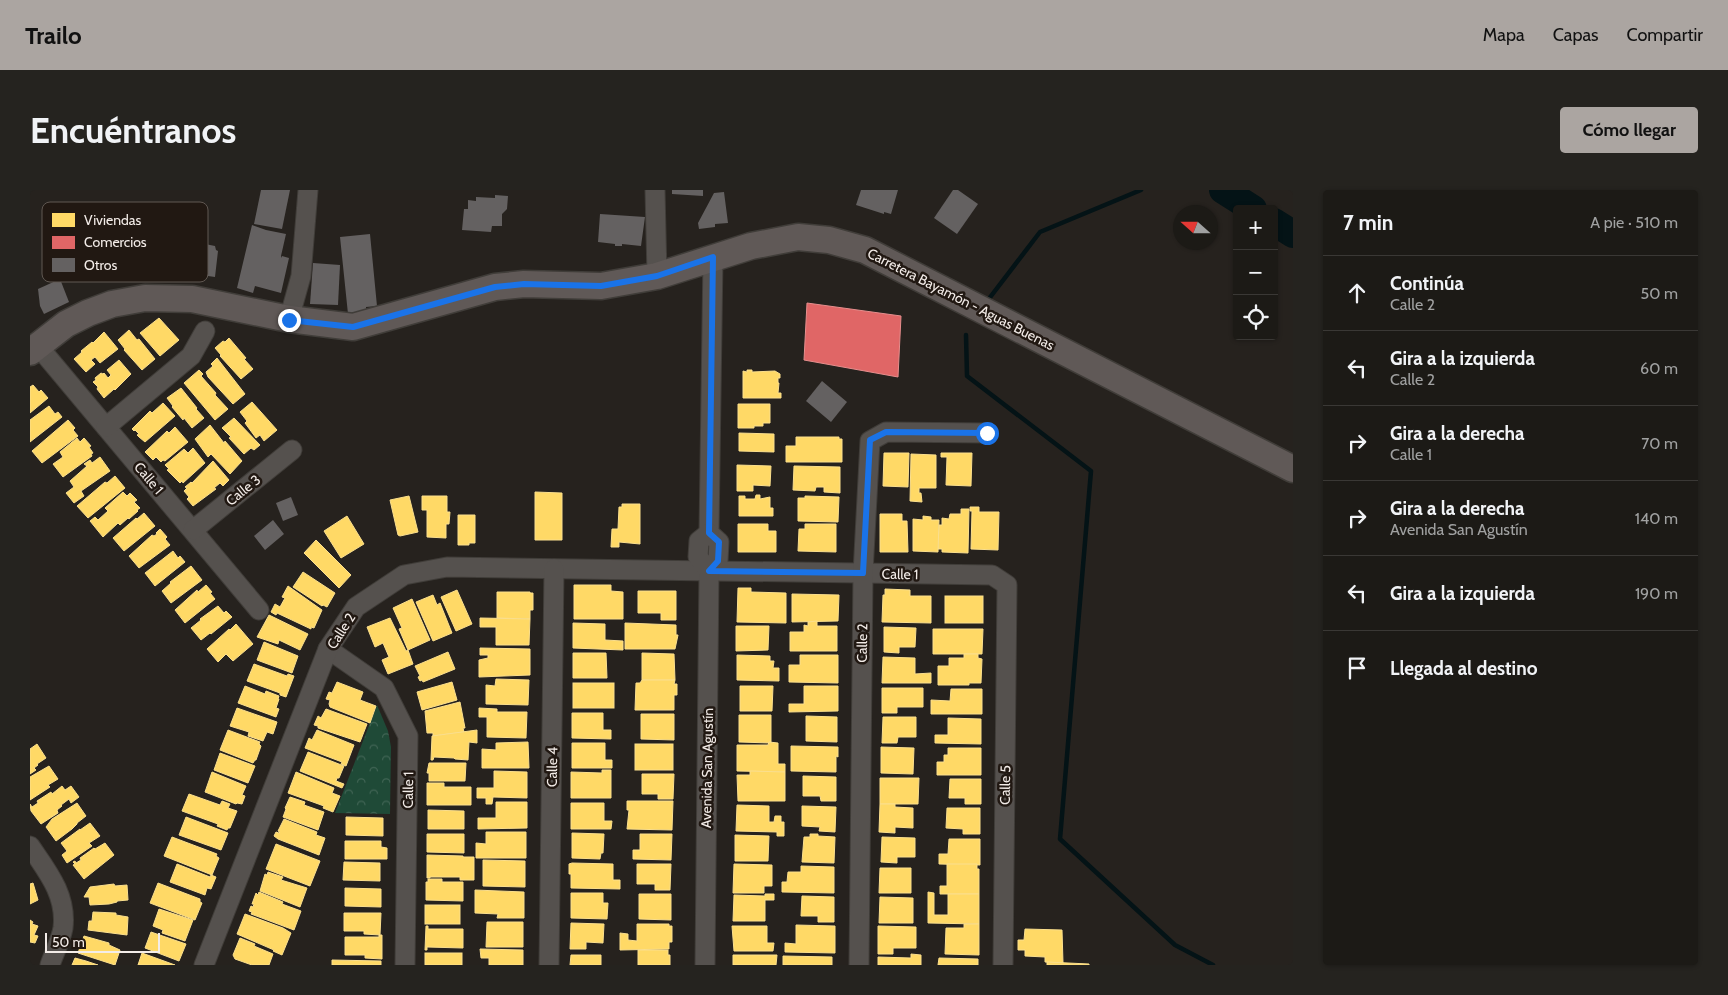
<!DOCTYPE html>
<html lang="es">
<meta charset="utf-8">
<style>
body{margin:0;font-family:Cabin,sans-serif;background:#25231f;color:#f1f3f6}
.controls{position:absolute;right:15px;top:15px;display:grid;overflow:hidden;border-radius:5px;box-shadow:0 1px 4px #0004}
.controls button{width:45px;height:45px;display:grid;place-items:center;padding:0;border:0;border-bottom:1px solid #3a3835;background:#1c1a16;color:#f1f3f6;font:25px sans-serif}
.compass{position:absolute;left:1143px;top:15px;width:45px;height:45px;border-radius:50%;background:#1c1a16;box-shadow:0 1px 4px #0004;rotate:291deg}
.scale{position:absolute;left:15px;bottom:12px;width:115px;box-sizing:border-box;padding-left:5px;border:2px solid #f3ece8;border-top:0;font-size:14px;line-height:18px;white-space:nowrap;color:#f3ece8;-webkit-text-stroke:4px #211812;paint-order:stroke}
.stop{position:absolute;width:15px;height:15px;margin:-11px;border:4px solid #1a73e8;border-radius:50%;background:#fff}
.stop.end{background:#1a73e8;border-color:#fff;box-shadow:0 1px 5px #0008}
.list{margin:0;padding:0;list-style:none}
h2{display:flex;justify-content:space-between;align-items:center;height:65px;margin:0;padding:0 20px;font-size:21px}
h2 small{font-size:16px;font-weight:400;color:#a0a1a1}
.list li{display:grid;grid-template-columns:32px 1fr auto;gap:15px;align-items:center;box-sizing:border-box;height:75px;padding:0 20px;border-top:1px solid #3a3835}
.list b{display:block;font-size:19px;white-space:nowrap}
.list p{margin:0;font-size:16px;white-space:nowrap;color:#a0a1a1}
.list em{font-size:16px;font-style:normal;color:#a0a1a1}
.icon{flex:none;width:28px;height:28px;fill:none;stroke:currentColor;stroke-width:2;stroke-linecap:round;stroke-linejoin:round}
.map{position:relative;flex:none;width:1263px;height:775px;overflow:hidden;border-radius:5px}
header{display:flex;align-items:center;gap:30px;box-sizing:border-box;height:70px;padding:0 25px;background:#aba5a1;color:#111}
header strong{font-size:24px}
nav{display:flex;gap:28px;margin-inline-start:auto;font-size:18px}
.intro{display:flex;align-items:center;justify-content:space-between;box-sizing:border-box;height:120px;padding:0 30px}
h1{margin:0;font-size:35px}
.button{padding:12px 22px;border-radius:5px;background:#aba5a1;color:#111;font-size:18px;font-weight:700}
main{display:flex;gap:30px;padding:0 30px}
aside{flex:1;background:#1c1a16;border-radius:5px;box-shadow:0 1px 4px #0004}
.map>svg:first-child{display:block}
</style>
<header>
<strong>Trailo</strong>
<nav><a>Mapa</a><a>Capas</a><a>Compartir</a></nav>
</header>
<div class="intro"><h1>Encuéntranos</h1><a class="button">Cómo llegar</a></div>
<main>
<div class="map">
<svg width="1263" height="775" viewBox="0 0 1263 775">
<defs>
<pattern id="park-crowns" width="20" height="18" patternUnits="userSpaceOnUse" patternTransform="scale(1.25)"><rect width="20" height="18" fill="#1f4a37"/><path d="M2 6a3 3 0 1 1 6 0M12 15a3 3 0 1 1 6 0" fill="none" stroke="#406454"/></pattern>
</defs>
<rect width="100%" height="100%" fill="#26221e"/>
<!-- park -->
<path fill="url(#park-crowns)" d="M347 515 358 541 361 557 360 624 305 623Z"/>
<!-- homes -->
<g fill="#ffd966" stroke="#fbdf8d">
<path d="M129 128 149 150 130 166 110 143Z"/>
<path d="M99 140 107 150 109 149 125 169 112 180 94 160 95 159 88 150Z"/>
<path d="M74 142 88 159 70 173 65 167 61 170 65 174 56 182 44 169 52 162 51 161 62 152 63 153Z"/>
<path d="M199 148 216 168 214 169 223 179 211 189 190 166 191 165 185 158 193 151 195 152Z"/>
<path d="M187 168 215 204 203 214 178 187 176 182 183 176 181 174Z"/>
<path d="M89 170 101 184 85 200 84 199 74 208 67 199 68 197 63 192 66 190 65 188 71 183 73 184 74 183 78 188 81 185 77 180Z"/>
<path d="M169 180 173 184 171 186 186 203 185 205 198 219 185 230 154 193Z"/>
<path d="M717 180H722V182L745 181 750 184V188H748V193H749L748 203H751V208H713V181L717 182Z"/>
<path d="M3 195 9 202 11 200 18 208 0 223V197Z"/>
<path d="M151 198 167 218 166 219 174 228 162 238 154 228 153 230 142 217 143 216 137 208Z"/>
<path d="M222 212 247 240 234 251 230 245 226 248 215 233 217 231 210 222Z"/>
<path d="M133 213 145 226 115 252 109 247 107 245 109 244 105 240 104 241 102 239 120 221 122 223Z"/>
<path d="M708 214H740V233H733V236H724V238H708Z"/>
<path d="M19 216 25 224 28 222 32 227 0 252V230Z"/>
<path d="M204 228 230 255 224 260 221 258 214 264 199 248 201 247 192 238Z"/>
<path d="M38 230 45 238 43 240 48 246 12 273 2 261Z"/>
<path d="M180 235 194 253 195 251 212 271 200 284 181 264 178 267 165 249Z"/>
<path d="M145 237 158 252 135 271 133 270 131 272 126 267 123 270 115 262 137 241 139 243Z"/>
<path d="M709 243 744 244V262L709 261Z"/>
<path d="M766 247H809V249H812V272H756V256H766Z"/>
<path d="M47 248 50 252 54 248 61 256 59 257 63 263 61 264 62 266 33 287 23 274 33 267 30 262Z"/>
<path d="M163 258 175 273 153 293 152 291 150 293 137 280 139 279 135 275 154 259 158 263Z"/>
<path d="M854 263H879L878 297 853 296Z"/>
<path d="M911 263H942L941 296 916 295 917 267H911Z"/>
<path d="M881 264 906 265V298H889V303H891L892 312 880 311Z"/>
<path d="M70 267 80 281 51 301 54 306 44 313 36 303 44 297 40 291 57 276 54 274 60 270 62 273Z"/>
<path d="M183 271 199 290 193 296 190 293 184 298 186 299 163 316 157 309 159 307 154 301 157 298 155 297 161 292 162 293Z"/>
<path d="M707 275 741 276 740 296 723 295V301H707Z"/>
<path d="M764 276 810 277V303L794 302V297H786L785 301 763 300Z"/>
<path d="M85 286 95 298 58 328 47 316 75 292 77 293Z"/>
<path d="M93 302 97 306 100 303 107 310 104 312 110 318 107 320 108 321 99 329 98 328 90 335 88 333 73 347 60 331 65 327 68 330 78 321 75 318Z"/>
<path d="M505 302 532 303V350H505Z"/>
<path d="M726 305H730V309L740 307V318H743V326H709V306H715V309H725Z"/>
<path d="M379 306 388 342 370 346 368 345 360 310Z"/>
<path d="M392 306H417V322H420L419 334H416V348L397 347V320H392Z"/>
<path d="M775 306 809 307 808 332 768 331V308H775Z"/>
<path d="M592 314H610V354L589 352V357H581L582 339H588L589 317H592Z"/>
<path d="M940 317H949V322H969L968 360 941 359 942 321H940Z"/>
<path d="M931 319H939L938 363 912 362V359H908L909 335H912V328L919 329 920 324H931Z"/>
<path d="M114 323 125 336 94 361 83 348 106 328 107 329Z"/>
<path d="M850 324H872V331H877L878 362H850Z"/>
<path d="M428 325H445V353H439V355H428Z"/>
<path d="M317 326 334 354 311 368 294 341Z"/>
<path d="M893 326 901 327V330H909L908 362 883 361V329L893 330Z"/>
<path d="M708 334H738V341H746V362H708Z"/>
<path d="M775 334H806V362L768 361 769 339H775Z"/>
<path d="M130 339 137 347 135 349 140 355 109 378 99 366 122 345 124 346 127 344 126 343Z"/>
<path d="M286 350 321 385 309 398 274 363Z"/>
<path d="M143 361 148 368 150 366 155 372 125 396 115 383Z"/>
<path d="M161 376 172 390 141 413 132 401 141 393 140 392Z"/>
<path d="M273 382 305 403 297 417 293 415 292 416 263 397Z"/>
<path d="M176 395 182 402 180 403 185 409 155 433 145 420 167 400 168 402Z"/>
<path d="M544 395H581V401L593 402V429H544Z"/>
<path d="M258 396 292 420 284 438 281 437V439L247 423 246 425 241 422 245 414 250 417 255 408 252 407Z"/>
<path d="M708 398H721V402L756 403V433L707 432Z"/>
<path d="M855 399 880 400V406H901V433L852 432 853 405H855Z"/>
<path d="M427 400 442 434 426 441 411 407Z"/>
<path d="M608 401H646V430H631V423H608Z"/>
<path d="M467 402H500V403H503V420H500V429L467 428Z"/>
<path d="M762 404 809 405 808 431 762 432Z"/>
<path d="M403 405 407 415 410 413 422 443 403 451 386 412Z"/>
<rect x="915" y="406" width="38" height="27"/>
<path d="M382 409 400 450 378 460 369 439 372 438 363 418Z"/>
<path d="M188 416 194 423 196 421 202 427 181 444 180 443 171 450 161 438 171 430 170 429Z"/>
<path d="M239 425 278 444 270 460 249 450 248 454 227 447Z"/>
<path d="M360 428 376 461 378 460 383 474 358 484 352 470 359 467 353 453 345 457 337 437Z"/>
<path d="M450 428 500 429 499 455H466V437H450Z"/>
<path d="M787 431V436H807V461H760V442H774V435L778 436V432Z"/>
<path d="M543 433 575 434V450L593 451V460L543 458Z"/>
<path d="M595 433 646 435V445H648L645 459H595Z"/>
<path d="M206 434 223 454 203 471 196 464 188 472 177 459 199 439 200 440Z"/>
<path d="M706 436H739L738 460 706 461Z"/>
<path d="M854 437 886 438 885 457H869V463L854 462Z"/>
<path d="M903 439H953L952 464H903Z"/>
<path d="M234 452 268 466 262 483 227 470Z"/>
<path d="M450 458 500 459V485L449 487V470L458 468V465H450Z"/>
<path d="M418 462 425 479 393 492 392 490 390 491 388 487 390 486 385 476Z"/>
<path d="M543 463H576L577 488H543Z"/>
<path d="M612 463 644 464 645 490H612Z"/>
<path d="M934 464H948V468L952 469 951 493H939V495H908V476H919V468H934Z"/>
<path d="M707 465 740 466V471H744L743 478H749V491L707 490Z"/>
<path d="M770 465H808V493L759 492V475H770Z"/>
<path d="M853 467 885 468V484L901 483V493H852Z"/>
<path d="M224 474 257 486 258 484 264 486 256 507 250 505V503L217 491Z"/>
<path d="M466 489 499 490 498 515 456 514V495L465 496Z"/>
<path d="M612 490H645L644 494H647V505H644V520H605L606 493H610Z"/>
<path d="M307 492 333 502 330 510 346 516 340 533 300 517 299 514 300 510 296 509 299 502 302 503Z"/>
<path d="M422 492 427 510 392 520 387 502Z"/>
<rect x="543" y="493" width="41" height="25"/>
<path d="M215 496 235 504 236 501 249 506 248 509H249L246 518 249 519 246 527 208 513Z"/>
<path d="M710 496H743L742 521H710Z"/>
<path d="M774 496H808V521L759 522V514H774Z"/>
<path d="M852 498H893V517H867V523H852Z"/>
<path d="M921 499H952V524H901V510L920 511Z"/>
<path d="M430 512 435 538H433L434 542 403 546V543H397L395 521Z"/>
<path d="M207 518 247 532 243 544 237 542 233 551 218 546 219 542 200 536Z"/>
<path d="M449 518 467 519V522H497L496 548 457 547V527H449Z"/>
<path d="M296 519 337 534 330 552 288 538V536L284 535 288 526 291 528Z"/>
<path d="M542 523H573V540H581V549L542 548Z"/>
<path d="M611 524H644V550L611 549Z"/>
<path d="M709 525H741V553L709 552Z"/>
<path d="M776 526 807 527V552L776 551Z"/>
<path d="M853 527H886V547H868L867 553H852Z"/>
<path d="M918 528 951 529V554L905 553V545H918Z"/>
<path d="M198 540 230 552 229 554 231 556 226 570H225L223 573 190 560Z"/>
<path d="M287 540 324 555 316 576 311 574 312 572 275 558 279 548 282 550Z"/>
<path d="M447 540V553L439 552 438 570 425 569 424 568 404 567 403 570H401L402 546Z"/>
<path d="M498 552 499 578H452V559L466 560V553Z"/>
<path d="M739 552 748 553V574H755V582L707 581V555H738Z"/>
<path d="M542 553H575V570H582V578H542Z"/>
<path d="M7 554 16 568 7 574 8 575 4 578 6 580 0 584V559Z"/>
<rect x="605" y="554" width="38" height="26"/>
<path d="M761 556 808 557V567L806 566V582L761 581Z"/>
<path d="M851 557 884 558 883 584 851 583Z"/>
<path d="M918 558H951V585H907V572H914V565H918Z"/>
<path d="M278 562 314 576 309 588H307L306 591 314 594 312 598 270 581Z"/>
<path d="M190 563 225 576 218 593 184 580Z"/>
<path d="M399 573H436L435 591H399V583H397Z"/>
<path d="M19 576 28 589 18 595 20 597 0 610V587Z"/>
<path d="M572 580H581V608H541V582L572 583Z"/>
<path d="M464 581 497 582V608L463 607 462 614H456V608H447V598H464Z"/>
<path d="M720 581 755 582V611H708L707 585H720Z"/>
<path d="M182 582 216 596 212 605 215 606 212 614 207 613 206 614 175 602Z"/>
<path d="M266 582 304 598 302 603 310 606 303 622 293 618 294 616 258 603Z"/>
<path d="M612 584H644L643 609H628V604H612Z"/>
<path d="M773 586 806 587V611H791L790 606H773Z"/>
<path d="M850 588H889L888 614H850Z"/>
<path d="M920 589H951V614H935V608H919Z"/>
<path d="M397 593H414V597H441V615H397Z"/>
<path d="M32 596 35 600 41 596 49 607 41 613 39 609 31 615 32 616 27 620 28 623 11 634 1 621 0 614 2 617 8 613 7 611 21 602 22 604Z"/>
<path d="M159 604 190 615 192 611 200 614 198 618 207 621 200 638H198L197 640 187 636 188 634 152 621Z"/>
<path d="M260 607 275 612 274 615 294 622 288 640 253 627 256 619 255 618Z"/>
<path d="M597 611H643L642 640 597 639 599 620H597Z"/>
<path d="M466 612H497V638L448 639V628H466Z"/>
<path d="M47 613 56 626 47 633V634L42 639 26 651 16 637 22 629Z"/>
<path d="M541 613H574V631H582L581 639H541Z"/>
<path d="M850 614H865V617L883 618V638L865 637V643L849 642Z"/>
<path d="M707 615 739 616V632H744L745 626H751V632H754V646H747V642L706 641Z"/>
<path d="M772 616 806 617 805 642 789 641 790 637 772 636Z"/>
<path d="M917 618H950V644H933V639L916 638Z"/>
<path d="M398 620 434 621V639H398Z"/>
<path d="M156 627 198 643 191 660 149 645Z"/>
<path d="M316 627 353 628V646L316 645Z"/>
<path d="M254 629 287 642 286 645 295 648 289 665 248 649 244 646 246 642 249 643 250 642 248 641Z"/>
<path d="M60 633 70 646 59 653 62 656 37 673 32 665 37 661 31 653 50 639V640Z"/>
<path d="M456 642H496V668H446V653L456 654Z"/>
<path d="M542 643 574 644 573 663H571L570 669 542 668Z"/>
<path d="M397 644H434V663L397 662Z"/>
<path d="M610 644H642L641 670 603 669V660H610Z"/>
<path d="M780 644H788V646L805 647 804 673 772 672 774 647H780Z"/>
<path d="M705 645 739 646 738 671H705Z"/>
<path d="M142 647 187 664 186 666 189 668 182 685 134 666Z"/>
<path d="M852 647 885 648V667H867V673L851 672Z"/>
<path d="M919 649H950V675L909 674V664H918Z"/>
<path d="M315 651H351V657L357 658V669H315Z"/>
<path d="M75 653 84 665 54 689 43 675 45 674 43 672 45 671 46 673 51 670 50 668 64 658 65 659Z"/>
<path d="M246 654 290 671 280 696 236 679Z"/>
<path d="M397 665 433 666V667H444V690H430V687H400V688H397Z"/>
<path d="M453 670 495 671V697L453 696Z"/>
<path d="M314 672 350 673V691L313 690Z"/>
<path d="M542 673 583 674V690H590V699L541 698V684H539V674Z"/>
<path d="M147 674 180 687 181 685 186 687 181 699 177 698 175 705 140 692Z"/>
<path d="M607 674H641L640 700H625V694H607Z"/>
<path d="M704 674 742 675V696H734V703H703Z"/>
<path d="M917 674H947V679H949V704H910V696H917Z"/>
<path d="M771 676 804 677V703L752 702V692H757L758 682H771Z"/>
<path d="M850 678H881V703H849Z"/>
<path d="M238 682 253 687 251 690 277 698 270 717 230 701 235 684 237 685Z"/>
<path d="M398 689H412V692H433V711L396 710V692H398Z"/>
<path d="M3 693 8 710 0 714V694Z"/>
<path d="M128 693 170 709V712L172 713 165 730 120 713Z"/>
<path d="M84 694 85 696 97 695 98 710 87 711V712L79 714 60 715 59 707H54L60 697Z"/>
<path d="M315 698 351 699V717L315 716Z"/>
<path d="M445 700 494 702V728H467L468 724 445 723Z"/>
<path d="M229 702 253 712 252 714 271 721 264 740 221 724 222 722 219 721 221 716 223 717 224 714H222L226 703 228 705Z"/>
<path d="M898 702 904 703V725H918V704H949V734L898 733Z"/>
<path d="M541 703H573V713H578L577 729 541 728Z"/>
<path d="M609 704H641V730L609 729Z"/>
<path d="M735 704H744V710H735V731H703L704 705 735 706Z"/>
<path d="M772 706 804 707V732H788V726H771Z"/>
<path d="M850 707 883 708V733H849Z"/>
<rect x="395" y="715" width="35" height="19"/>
<path d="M129 719 163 730 155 751 132 743 133 740 123 736Z"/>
<path d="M63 722 86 723V725L98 727 97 745 58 740 59 731H62Z"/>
<path d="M314 723H351L350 745 334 744V741H314Z"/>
<path d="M215 724 253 738 261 743 252 765 243 761 244 760 207 744Z"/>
<path d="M0 730 3 732 2 734 8 736 4 745 8 746 5 753 0 752Z"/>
<path d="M457 732H493V757H456Z"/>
<path d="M541 733 574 734 573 753 556 752V759H540Z"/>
<path d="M607 734H639V736H642V752H639V759L590 760V743L598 744V750L607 751Z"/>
<path d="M934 734H949V765L915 764 916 738H934Z"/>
<path d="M766 735 805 736V763L755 762V753L766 754Z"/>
<path d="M396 736H398V739H433V758L397 757V760H395Z"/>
<path d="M702 736H737V753H744L743 761H704Z"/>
<path d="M848 736 886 737V758H863V764H848Z"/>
<path d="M995 739 1032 740 1033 773 1015 772V767L995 766V760H988V750H994Z"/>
<path d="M121 742 156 754 149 771 115 758Z"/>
<path d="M349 745H352V769L335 768V765H315V747H349Z"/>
<path d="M54 746 79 753V755L90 760 85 775 48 763Z"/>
<path d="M210 748 225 754 224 756 243 764 239 775H222L205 769 203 765Z"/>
<path d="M450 759 493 760V775H459V768H451Z"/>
<path d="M608 760H638V765H640V775H608Z"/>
<path d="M112 763 145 775H108Z"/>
<rect x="395" y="763" width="37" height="12"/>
<path d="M881 764 891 765V775H848V767L881 768Z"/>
<path d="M541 765H571V775H540Z"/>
<path d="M703 765H747L746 775H703Z"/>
<path d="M753 766 802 767V775H753Z"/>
<path d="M45 768 56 771 68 775H42Z"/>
<path d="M909 768 948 769V775H908Z"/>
<path d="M302 770 351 771V775H302Z"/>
<path d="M1017 772 1059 774V775H1017Z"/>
</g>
<!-- shops -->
<path fill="#e06666" stroke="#e68e8d" d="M777 113 871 126 868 187 774 170Z"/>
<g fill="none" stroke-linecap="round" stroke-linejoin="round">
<!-- stream -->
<g stroke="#041316" stroke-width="4.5">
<path d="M958 110 1010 42 1111 0"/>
<path d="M936 145 937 186 1061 281 1030 649 1145 755 1183 775"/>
</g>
<!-- river -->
<g stroke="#041316" stroke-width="28">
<path d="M1193 0 1223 19"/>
<path d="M1244 32 1263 44"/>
</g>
</g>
<!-- building -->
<g fill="#646161">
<path d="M231 0H260L252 39 224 34Z"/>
<path d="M642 0H673V6L642 4Z"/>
<path d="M831 0H868L861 24 854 22V24L826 15Z"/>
<path d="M923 0H928L948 14 927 44 904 28Z"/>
<path d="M694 2 698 33 685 34V37L669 39 668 33 684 3Z"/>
<path d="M465 5 478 6 477 19 472 24V36H462L461 42 432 40 434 19H438V10L446 11V7L465 8Z"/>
<path d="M570 24 615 27 611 56 592 54V56H585V54L568 52Z"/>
<path d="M113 25 146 26V30L177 34 175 54 185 56 186 60 188 61 185 87 157 83 145 73 120 72V40H114V65L86 66 87 51H68L69 30H89L88 37H113Z"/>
<path d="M222 35 236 40 256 44 251 66V68L252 66 259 68 251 103 225 96 223 103 207 98Z"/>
<path d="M340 44 347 116 336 117V122L318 124 310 47Z"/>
<path d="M283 73 310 75 308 115 280 114Z"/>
<path d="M30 89 39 112 14 124 10 116 8 99Z"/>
<path d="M792 191 817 212 801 232 776 211Z"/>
<path d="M261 307 268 325 253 331 246 313Z"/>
<path d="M243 330 254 344 235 360 224 346Z"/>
</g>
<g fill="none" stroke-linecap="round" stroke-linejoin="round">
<!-- street casing -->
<g stroke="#403d39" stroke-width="21">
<g id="street">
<path d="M625 0 627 86"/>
<path d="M259 129 271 86 278 0"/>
<path d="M8 156 229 420"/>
<path d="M76 237 161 166 175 141"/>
<path d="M163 340 262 260"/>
<path d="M679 381 688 371 689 352 679 343 683 67"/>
<path d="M298 459 354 498 378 546 375 775"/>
<path d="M0 656C17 681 37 705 33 738 31 750 24 763 20 775"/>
<path d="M174 775 298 459 326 417 374 385 417 377 962 385 977 395 973 775"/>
<path d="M519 775 524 379"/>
<path d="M675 775 679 381 668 367 669 351 679 343"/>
<path d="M829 775 833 383 840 251 856 242 957 243"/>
</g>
</g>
<!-- secondary casing -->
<g stroke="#403d39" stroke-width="29">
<path id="secondary" d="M0 162 36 134 58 123 82 114 115 108 162 109 259 129 323 137 465 97 494 94 571 96 627 86 721 56 768 47 799 50 835 60 1263 279"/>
</g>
<!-- street -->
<use href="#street" stroke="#55514e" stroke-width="19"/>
<!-- secondary -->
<use href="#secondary" stroke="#605957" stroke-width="26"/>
</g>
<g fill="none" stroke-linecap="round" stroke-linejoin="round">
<!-- route -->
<path stroke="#1a73e8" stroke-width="6" d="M259 130 323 137 465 97 494 94 571 96 627 86 683 67 679 343 689 352 688 371 679 381 833 383 840 250 856 242 957 243"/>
</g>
<g text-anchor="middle" stroke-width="5" stroke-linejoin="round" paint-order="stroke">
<!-- street labels -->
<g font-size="14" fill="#f3ece8" stroke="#211812">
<text transform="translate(931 109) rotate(27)" y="5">Carretera Bayamón - Aguas Buenas</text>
<text transform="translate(119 288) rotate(50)" y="5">Calle 1</text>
<text transform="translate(213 300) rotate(-39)" y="5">Calle 3</text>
<text transform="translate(870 384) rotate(1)" y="5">Calle 1</text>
<text transform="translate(311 441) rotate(-57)" y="5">Calle 2</text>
<text transform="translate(832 453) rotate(-89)" y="5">Calle 2</text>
<text transform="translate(522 577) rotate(-89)" y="5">Calle 4</text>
<text transform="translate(677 578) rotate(-89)" y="5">Avenida San Agustín</text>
<text transform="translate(975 595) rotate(-89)" y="5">Calle 5</text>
<text transform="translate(378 600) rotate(-89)" y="5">Calle 1</text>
</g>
</g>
<!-- legend -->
<rect x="12" y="12" width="166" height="80" rx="8" fill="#211812" stroke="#605852" stroke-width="1"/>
<rect x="22" y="23" width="23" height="14" fill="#ffd966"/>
<rect x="22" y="46" width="23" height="13" fill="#e06666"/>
<rect x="22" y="68" width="23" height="14" fill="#646161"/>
<g font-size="14" fill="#f3ece8">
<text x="54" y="35">Viviendas</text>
<text x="54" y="57">Comercios</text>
<text x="54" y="80">Otros</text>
</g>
</svg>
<div class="controls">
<button>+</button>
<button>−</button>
<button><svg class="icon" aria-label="locate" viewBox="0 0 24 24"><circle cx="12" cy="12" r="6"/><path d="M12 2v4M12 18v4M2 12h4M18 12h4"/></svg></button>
</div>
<svg class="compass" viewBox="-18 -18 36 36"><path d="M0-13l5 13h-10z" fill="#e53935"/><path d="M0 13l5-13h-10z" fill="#a0a1a1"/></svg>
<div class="scale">50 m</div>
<div class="stop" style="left:957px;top:243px"></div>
<div class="stop end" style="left:259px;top:130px"></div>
</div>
<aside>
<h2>7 min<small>A pie · 510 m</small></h2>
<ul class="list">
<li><svg class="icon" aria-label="ahead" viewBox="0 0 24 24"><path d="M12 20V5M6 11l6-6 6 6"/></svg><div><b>Continúa</b><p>Calle 2</p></div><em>50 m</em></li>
<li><svg class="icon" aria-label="left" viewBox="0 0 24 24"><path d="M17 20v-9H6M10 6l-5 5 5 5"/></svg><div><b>Gira a la izquierda</b><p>Calle 2</p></div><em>60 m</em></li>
<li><svg class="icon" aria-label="right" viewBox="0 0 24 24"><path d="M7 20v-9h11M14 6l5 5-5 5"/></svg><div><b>Gira a la derecha</b><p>Calle 1</p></div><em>70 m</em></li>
<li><svg class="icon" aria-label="right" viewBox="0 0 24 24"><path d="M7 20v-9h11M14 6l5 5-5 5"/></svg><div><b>Gira a la derecha</b><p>Avenida San Agustín</p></div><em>140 m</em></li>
<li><svg class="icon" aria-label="left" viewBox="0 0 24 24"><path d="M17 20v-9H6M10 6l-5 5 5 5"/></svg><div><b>Gira a la izquierda</b></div><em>190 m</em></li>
<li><svg class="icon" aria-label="arrive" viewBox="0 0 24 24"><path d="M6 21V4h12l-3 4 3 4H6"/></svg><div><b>Llegada al destino</b></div></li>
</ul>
</aside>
</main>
